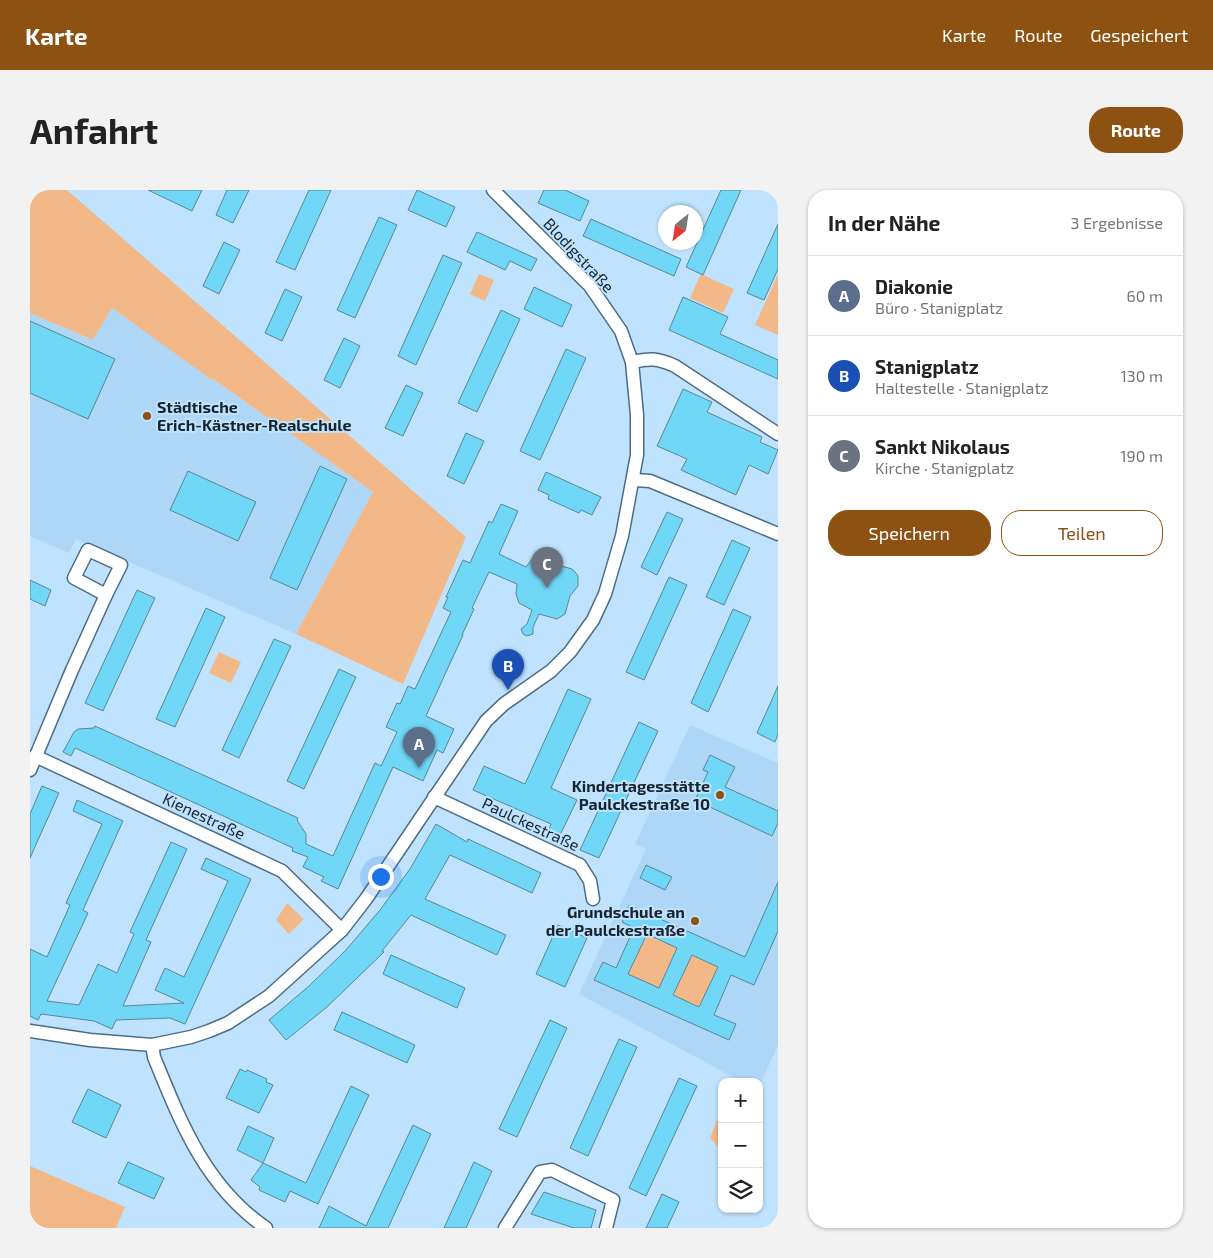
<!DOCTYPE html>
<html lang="de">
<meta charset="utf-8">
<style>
body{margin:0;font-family:"Exo 2",sans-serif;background:#f2f2f2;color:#222}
.controls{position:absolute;right:15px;bottom:15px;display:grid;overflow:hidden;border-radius:10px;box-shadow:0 1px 4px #0004}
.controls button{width:45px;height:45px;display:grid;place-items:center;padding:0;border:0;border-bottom:1px solid #e0e0e0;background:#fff;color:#222;font:25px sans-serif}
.compass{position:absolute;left:628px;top:15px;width:45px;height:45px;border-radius:50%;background:#fff;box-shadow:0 1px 4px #0004;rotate:210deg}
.you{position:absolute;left:350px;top:686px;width:18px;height:18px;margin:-12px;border:4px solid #fff;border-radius:50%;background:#1a73e8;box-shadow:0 0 0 8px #1a73e833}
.badge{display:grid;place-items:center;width:32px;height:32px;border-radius:50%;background:#8d5111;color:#fff;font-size:16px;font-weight:700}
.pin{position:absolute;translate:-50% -41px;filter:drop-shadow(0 1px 2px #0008)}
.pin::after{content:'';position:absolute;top:26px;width:18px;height:15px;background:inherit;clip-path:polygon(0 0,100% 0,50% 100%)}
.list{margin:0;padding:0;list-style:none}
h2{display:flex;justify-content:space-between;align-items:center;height:65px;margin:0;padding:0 20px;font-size:21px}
h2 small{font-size:16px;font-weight:400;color:#767676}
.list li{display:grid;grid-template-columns:32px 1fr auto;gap:15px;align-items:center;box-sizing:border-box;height:80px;padding:0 20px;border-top:1px solid #e0e0e0}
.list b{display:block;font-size:19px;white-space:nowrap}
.list p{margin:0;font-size:16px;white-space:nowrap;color:#767676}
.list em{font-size:16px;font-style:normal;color:#767676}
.actions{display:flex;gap:10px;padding:15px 20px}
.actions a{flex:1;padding:11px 0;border:1px solid #8d5111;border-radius:20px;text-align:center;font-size:18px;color:#8d5111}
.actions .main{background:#8d5111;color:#fff}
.icon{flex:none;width:28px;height:28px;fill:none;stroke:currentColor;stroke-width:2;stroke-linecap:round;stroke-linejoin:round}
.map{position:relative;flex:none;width:748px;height:1038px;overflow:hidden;border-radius:20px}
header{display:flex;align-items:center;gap:30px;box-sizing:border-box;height:70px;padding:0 25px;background:#8d5111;color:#fff}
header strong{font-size:24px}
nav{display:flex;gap:28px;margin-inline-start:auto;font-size:18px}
.intro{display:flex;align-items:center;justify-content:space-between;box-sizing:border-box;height:120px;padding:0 30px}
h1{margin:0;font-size:35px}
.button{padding:12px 22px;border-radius:20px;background:#8d5111;color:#fff;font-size:18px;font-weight:700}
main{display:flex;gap:30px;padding:0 30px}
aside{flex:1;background:#fff;border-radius:20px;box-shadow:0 1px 4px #0004}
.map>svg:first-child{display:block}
</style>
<header>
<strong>Karte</strong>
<nav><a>Karte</a><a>Route</a><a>Gespeichert</a></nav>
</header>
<div class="intro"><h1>Anfahrt</h1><a class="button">Route</a></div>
<main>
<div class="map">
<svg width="748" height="1038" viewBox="0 0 748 1038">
<rect width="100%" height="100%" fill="#bfe3fe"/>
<!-- built -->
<g fill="#aed7f7">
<path d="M82 118 343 302 266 444 46 349 39 363 0 346V123L63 150Z"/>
<path d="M660 535 748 573V855L729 897V892H712L549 804 616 659 605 654Z"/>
</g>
<!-- green -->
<g fill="#f3b888">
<path d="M0 0H37L436 347 373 494 266 444 343 302 183 189 182 190 82 118 63 150 0 123Z"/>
<path d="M449 84 464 90 455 111 440 104Z"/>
<path d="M671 84 704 99 693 123 660 108Z"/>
<path d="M748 84V145L725 135Z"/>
<path d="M189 462 211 472 201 493 179 483Z"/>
<path d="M257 713 274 729 259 744 246 730Z"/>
<path d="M617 744 647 758 629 798 598 784Z"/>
<path d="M662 765 688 777 669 817 643 805Z"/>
<path d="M692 918V961L680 948Z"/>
<path d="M0 976 95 1017 86 1038H0Z"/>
</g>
<!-- building -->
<g fill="#71d7f7" stroke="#5b8795" fill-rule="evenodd">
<path d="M118 0H172L162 21Z"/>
<path d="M197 0H219L203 33 186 25Z"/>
<path d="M279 0H301L265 80 246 72Z"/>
<path d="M387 0 425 17 416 37 378 20Z"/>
<path d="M514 0H535L559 11 550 31 508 13Z"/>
<path d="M691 0H711L673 85 656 77Z"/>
<path d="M349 27 367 35 325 128 307 120Z"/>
<path d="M561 29 651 69 644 86 553 46Z"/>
<path d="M748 34V79L734 110 717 103Z"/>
<path d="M447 42 507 69 501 81 480 71 475 80 437 62Z"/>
<path d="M194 52 210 60 189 104 173 96Z"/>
<path d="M413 65 432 73 386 175 368 166Z"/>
<path d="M504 97 542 115 532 137 494 119Z"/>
<path d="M255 99 272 107 252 151 235 143Z"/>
<path d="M653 107 698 127 690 144 748 170V189L639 140Z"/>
<path d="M471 120 490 129 447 222 428 213Z"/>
<path d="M0 131 85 169 58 229 0 203Z"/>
<path d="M314 148 330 156 310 198 294 190Z"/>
<path d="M536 159 556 168 510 270 490 261Z"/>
<path d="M376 195 393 203 373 246 355 238Z"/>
<path d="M653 199 682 212 677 222 732 247 730 252 748 260 738 284 719 275 706 305 651 280 657 269 627 256Z"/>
<path d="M436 243 454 251 434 294 417 286Z"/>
<path d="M290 276 317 289 267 400 240 388Z"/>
<path d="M158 281 226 312 208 351 140 320Z"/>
<path d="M516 282 571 307 562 325 551 320 549 323 518 309 519 305 508 300Z"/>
<path d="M471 314 488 321 469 364 496 377 503 368 507 366 517 367 524 374 542 379 545 382 548 386V396L540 406 535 424 527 429 509 424 503 437V444L497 446 493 444 491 439 497 434 502 420 489 413 486 404 487 394 459 382 442 418 444 419 432 445H433L396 526 424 539 413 563 407 560 393 591 363 577 308 699 291 691 294 687 273 677 278 667 262 661 263 658 45 558 41 566 33 562 44 542 48 539 64 538 65 536 268 628 267 630 276 644V654L303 666 345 573 351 576 367 542 356 537 367 513 370 514 378 496 385 499 421 422 413 418 418 407H416L433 370 440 373 459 331 462 333Z"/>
<path d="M637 322 653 329 627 385 611 377Z"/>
<path d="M702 350 720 358 694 415 676 407Z"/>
<path d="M639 387 657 395 614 490 596 482Z"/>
<path d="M0 390 21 400 15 416 0 409Z"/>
<path d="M107 400 125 408 73 521 55 513Z"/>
<path d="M176 418 195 427 145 537 126 529Z"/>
<path d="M703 419 721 427 678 522 661 513Z"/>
<path d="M244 449 261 456 209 568 192 560Z"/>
<path d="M309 479 326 487 274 599 257 591Z"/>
<path d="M748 496V544L745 552 727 543Z"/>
<path d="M538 499 561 509 521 598 547 610 529 647 518 642 521 634 443 600 454 576 495 594Z"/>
<path d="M609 532 628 541 569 668 550 660Z"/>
<path d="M680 565 705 577 695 597 748 621V633L742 646 665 610 678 582 673 580Z"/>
<path d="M12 596 29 603 0 668V624Z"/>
<path d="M47 610 93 631 53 720 58 723 17 811 49 815 68 774 87 783 104 744 100 742 141 652 157 659 116 750 121 752 93 816 154 813 125 800 135 778 154 787 198 691 171 679 176 668 221 689 155 834 140 828 86 830 82 839 64 831 11 824 8 830 0 826V759L17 767 40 715 36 713 72 634 43 621Z"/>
<path d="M406 634 437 652 438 649 511 683 502 703 420 665 395 709 476 745 467 765 381 725 352 761 354 762 297 817 256 850 239 830 279 796 316 760 350 720 380 679Z"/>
<path d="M616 675 642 687 635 700 610 688Z"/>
<path d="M748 692V741L724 795 701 785 684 825 706 834 699 850 564 790 573 772 586 778 604 738 592 732 599 715 715 767ZM617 744 647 758 629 798 598 784ZM662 765 688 777 669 817 643 805Z"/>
<path d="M528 735 557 748 535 797 506 784Z"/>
<path d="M361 765 435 798 427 818 353 784Z"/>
<path d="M312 822 385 855 377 873 304 840Z"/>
<path d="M520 830 537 838 487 947 469 939Z"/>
<path d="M589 849 607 857 558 966 540 958Z"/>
<path d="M210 879 216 882 217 880 237 889 236 892 243 895 229 923 196 908Z"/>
<path d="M649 888 667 896 616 1006 599 998Z"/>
<path d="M321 896 339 905 288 1014 260 1001 255 1012 229 1000 230 997 221 990 233 973 276 993Z"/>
<path d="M58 899 91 915 76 948 42 932Z"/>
<path d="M383 935 401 944 358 1038H289L299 1016 336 1036Z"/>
<path d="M218 936 244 948 233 973 207 960Z"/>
<path d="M98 972 134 988 124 1009 88 993Z"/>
<path d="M444 972 462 981 436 1038H414Z"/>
<path d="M514 1002 566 1020 561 1038H544L501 1024Z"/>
<path d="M632 1004 649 1012 637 1038H616Z"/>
</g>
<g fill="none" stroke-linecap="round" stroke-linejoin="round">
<!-- minor casing -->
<g stroke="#4d6d84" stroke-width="15">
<g id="minor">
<path d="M602 172C620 168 627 168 645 176L748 244"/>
<path d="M604 290 620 291 748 344"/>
<path d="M58 360 91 375 76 405 44 388Z"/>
<path d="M5 566 252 681 312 740"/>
<path d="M0 580 42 480 76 405"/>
<path d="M404 607 550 675 560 691 563 709"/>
<path d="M0 841 60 850 122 855 161 847 179 841 198 833 239 806 312 740 336 709 456 531 474 514 521 481 540 462 563 430 575 404 592 346 607 265V225L602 172 591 141 560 96 463 0"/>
<path d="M122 855 124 867C151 933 175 996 236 1038"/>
<path d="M475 1038 510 982 522 980 583 1010 576 1038"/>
</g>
</g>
<!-- minor -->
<use href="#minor" stroke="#fff" stroke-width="12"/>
</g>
<!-- markers -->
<g fill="#8d5111" stroke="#bfe3fe" stroke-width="2">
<circle cx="117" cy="226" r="5"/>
<circle cx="690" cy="605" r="5"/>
<circle cx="665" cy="731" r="5"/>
</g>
<g text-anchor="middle" stroke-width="4" stroke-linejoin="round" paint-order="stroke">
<!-- street labels -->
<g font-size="16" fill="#17242e" stroke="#bfe3fe">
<text transform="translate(549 65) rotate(47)" y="6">Blodigstraße</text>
<text transform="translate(174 626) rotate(25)" y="6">Kienestraße</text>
<text transform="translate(501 634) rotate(25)" y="6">Paulckestraße</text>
</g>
<!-- poi labels -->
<g font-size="16" font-weight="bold" fill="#17242e" stroke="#bfe3fe" text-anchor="end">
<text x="127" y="223" text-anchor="start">Städtische<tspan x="127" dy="18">Erich-Kästner-Realschule</tspan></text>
<text x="680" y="602">Kindertagesstätte<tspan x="680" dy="18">Paulckestraße 10</tspan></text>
<text x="655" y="728">Grundschule an<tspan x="655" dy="18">der Paulckestraße</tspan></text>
</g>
</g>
</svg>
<div class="controls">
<button>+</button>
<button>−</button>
<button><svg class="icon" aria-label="layers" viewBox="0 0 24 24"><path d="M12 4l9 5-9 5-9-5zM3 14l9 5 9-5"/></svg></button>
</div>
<svg class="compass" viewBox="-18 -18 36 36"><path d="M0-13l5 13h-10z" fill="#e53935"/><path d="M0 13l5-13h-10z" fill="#767676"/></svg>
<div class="you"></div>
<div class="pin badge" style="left:389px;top:578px;background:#5c6f8a">A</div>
<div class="pin badge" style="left:478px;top:500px;background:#1a4fb4">B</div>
<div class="pin badge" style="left:517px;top:398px;background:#6b7280">C</div>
</div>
<aside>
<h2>In der Nähe<small>3 Ergebnisse</small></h2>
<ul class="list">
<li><span class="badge" style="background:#5c6f8a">A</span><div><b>Diakonie</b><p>Büro · Stanigplatz</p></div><em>60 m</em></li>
<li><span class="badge" style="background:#1a4fb4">B</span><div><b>Stanigplatz</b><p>Haltestelle · Stanigplatz</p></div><em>130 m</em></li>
<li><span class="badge" style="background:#6b7280">C</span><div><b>Sankt Nikolaus</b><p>Kirche · Stanigplatz</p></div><em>190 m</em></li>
</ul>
<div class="actions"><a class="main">Speichern</a><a>Teilen</a></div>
</aside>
</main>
